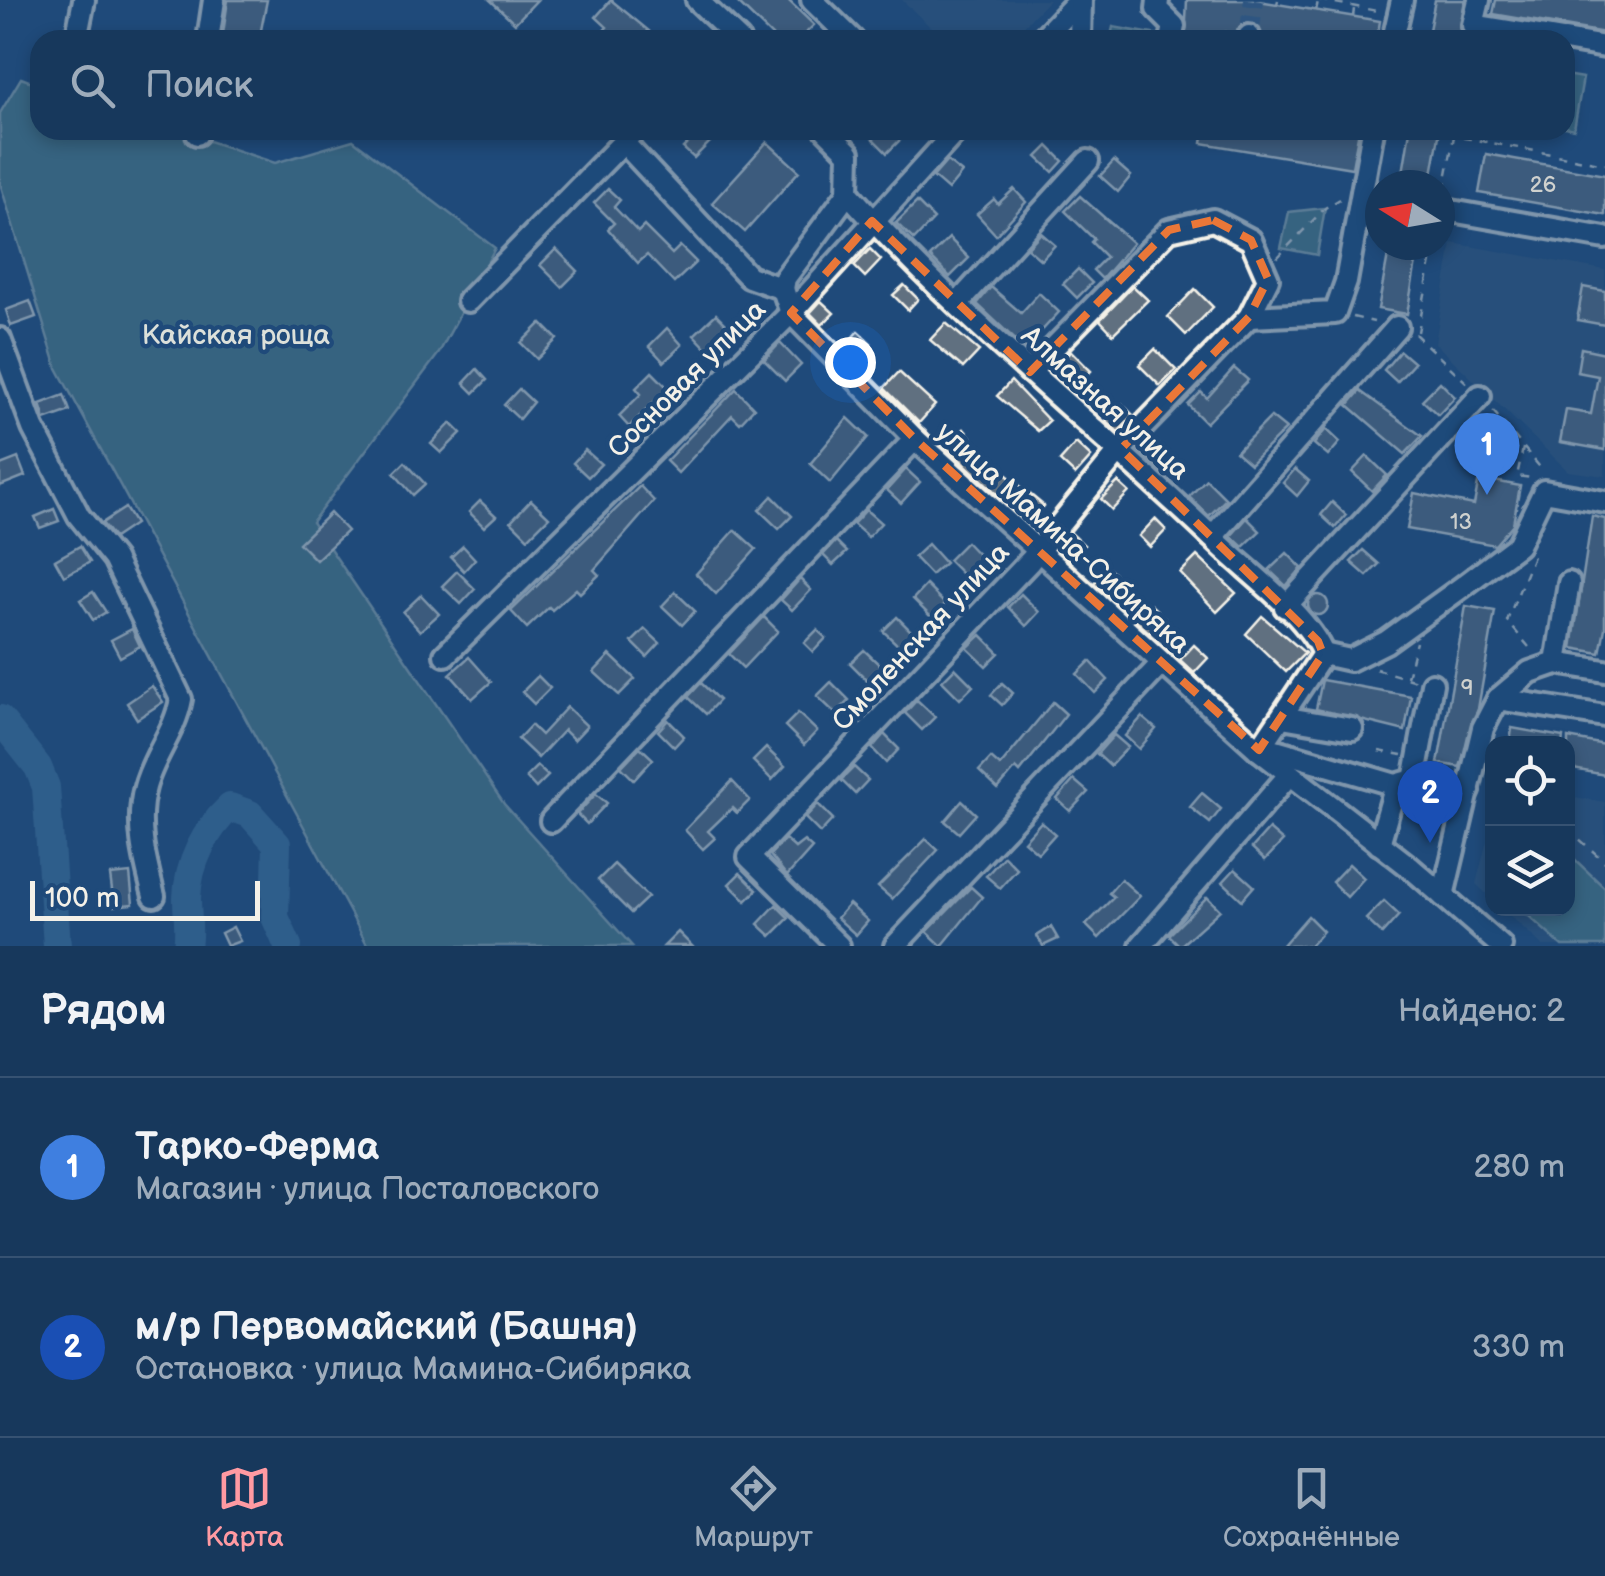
<!DOCTYPE html>
<html lang="ru">
<meta charset="utf-8">
<style>
body{margin:0;font-family:"Balsamiq Sans",sans-serif;background:#203f62;color:#f1f3f6}
.controls{position:absolute;right:30px;bottom:30px;display:grid;overflow:hidden;border-radius:20px;box-shadow:0 5px 15px #0003}
.controls button{width:90px;height:90px;display:grid;place-items:center;padding:0;border:0;border-bottom:2px solid #365272;background:#17385c;color:#f1f3f6;font:50px sans-serif}
.compass{position:absolute;left:1365px;top:170px;width:90px;height:90px;border-radius:50%;background:#17385c;box-shadow:0 5px 15px #0003;rotate:281deg}
.scale{position:absolute;left:30px;bottom:25px;width:230px;box-sizing:border-box;padding-left:10px;border:5px solid #f4f1e8;border-top:0;font-size:28px;line-height:35px;white-space:nowrap;color:#f4f1e8;-webkit-text-stroke:8px #1f4a7a;paint-order:stroke}
.you{position:absolute;left:850px;top:362px;width:35px;height:35px;margin:-25px;border:8px solid #fff;border-radius:50%;background:#1a73e8;box-shadow:0 0 0 15px #1a73e833}
.badge{display:grid;place-items:center;width:65px;height:65px;border-radius:50%;background:#ff9aa2;color:#fff;font-size:32px;font-weight:700}
.pin{position:absolute;translate:-50% -82px;filter:drop-shadow(0 2px 5px #0008)}
.pin::after{content:'';position:absolute;top:52px;width:35px;height:30px;background:inherit;clip-path:polygon(0 0,100% 0,50% 100%)}
.list{margin:0;padding:0;list-style:none}
h2{display:flex;justify-content:space-between;align-items:center;height:130px;margin:0;padding:0 40px;font-size:42px}
h2 small{font-size:32px;font-weight:400;color:#9eacbb}
.list li{display:grid;grid-template-columns:65px 1fr auto;gap:30px;align-items:center;box-sizing:border-box;height:180px;padding:0 40px;border-top:2px solid #365272}
.list b{display:block;font-size:38px;white-space:nowrap}
.list p{margin:0;font-size:32px;white-space:nowrap;color:#9eacbb}
.list em{font-size:32px;font-style:normal;color:#9eacbb}
.icon{flex:none;width:55px;height:55px;fill:none;stroke:currentColor;stroke-width:2;stroke-linecap:round;stroke-linejoin:round}
.map{position:relative;flex:none;width:1605px;height:946px;overflow:hidden}
.search{position:absolute;background:#17385c;box-shadow:0 5px 15px #0003;left:30px;right:30px;top:30px;height:110px;display:flex;align-items:center;gap:25px;box-sizing:border-box;padding:0 35px;border-radius:30px;color:#9eacbb;font-size:38px}
.sheet{height:490px;background:#17385c}
nav{display:flex;justify-content:space-around;align-items:center;box-sizing:border-box;height:140px;border-top:2px solid #365272;background:#17385c;font-size:28px;color:#9eacbb}
nav a{display:grid;justify-items:center;gap:5px}
nav .on{color:#ff9aa2}
.map>svg:first-child{display:block}
</style>
<div class="map">
<svg width="1605" height="946" viewBox="0 0 1605 946">
<rect width="100%" height="100%" fill="#1f4a7a"/>
<filter id="ink" filterUnits="userSpaceOnUse"><feTurbulence type="fractalNoise" baseFrequency=".01" numOctaves="2"/><feDisplacementMap in="SourceGraphic" scale="20" xChannelSelector="R" yChannelSelector="G"/><feConvolveMatrix kernelMatrix="1 2 1 2 8 2 1 2 1" color-interpolation-filters="sRGB"/></filter>
<g filter="url(#ink)">
<!-- built -->
<g fill="#32557c">
<path d="M902 0H1049L1010 40H944Z"/>
<path d="M1452 243 1605 270V476L1568 471 1435 343Z"/>
<path d="M1568 796 1605 802V946H1543L1503 909 1568 908Z"/>
<path d="M1492 821V899L1476 884Z"/>
</g>
<!-- green -->
<g fill="#538088" stroke="#a4b8b8" stroke-width="2.5">
<path d="M1113 27 1164 36 1163 40H1110Z"/>
<path d="M1565 75 1583 78 1574 129 1565 127Z"/>
<path d="M21 78 40 85V130H176L275 163 353 140 495 248 439 353 312 522 504 804 632 946H368L57 368 0 183V113Z"/>
<path d="M1325 208 1317 255 1281 248 1289 212Z"/>
<path d="M1568 853 1605 888V946H1562L1521 909 1568 908Z"/>
</g>
<g fill="none" stroke-linecap="round" stroke-linejoin="round">
<!-- river -->
<g stroke="#43759f" stroke-width="28">
<path d="M0 719 38 767 46 787 57 946"/>
<path d="M187 946C190 930 187 915 187 898 188 864 205 830 230 807L250 814 277 844 275 917 288 946"/>
</g>
</g>
<!-- building -->
<g fill="#607080" stroke="#f4f1e8" stroke-width="2.5">
<path d="M228 0H267L259 40H222Z"/>
<path d="M490 0H537L515 23Z"/>
<path d="M611 0 649 31 640 40H595L607 27 596 17Z"/>
<path d="M735 0H788L814 25 799 40H776Z"/>
<path d="M1187 0H1253L1380 21 1377 40H1272L1262 38 1259 27 1251 23 1240 26 1235 34 1226 32 1224 40H1185Z"/>
<path d="M1435 0H1465L1458 40H1427Z"/>
<path d="M1496 0H1605V33L1493 14Z"/>
<path d="M701 130H722L694 158 683 148Z"/>
<path d="M864 130H910L887 153Z"/>
<path d="M1204 130H1359L1352 168 1202 143Z"/>
<path d="M1410 130H1440L1430 185H1401Z"/>
<path d="M767 142 799 171 745 232 712 203Z"/>
<path d="M1048 146 1063 161 1053 172 1037 157Z"/>
<path d="M1486 154 1605 175V215L1479 193Z"/>
<path d="M947 161 962 173 948 190 933 177Z"/>
<path d="M1114 161 1131 176 1118 192 1100 176Z"/>
<path d="M608 189 620 200 614 207 638 232 644 226 672 254 680 246 696 262 674 283 647 255 638 263 608 229 614 223 594 203Z"/>
<path d="M1014 189 1026 202 996 235 977 214 994 199 998 204Z"/>
<path d="M1080 196 1133 243 1102 279 1093 270 1106 257 1091 242 1094 239 1065 211Z"/>
<path d="M917 202 934 219 914 240 896 223Z"/>
<path d="M1041 233 1055 245 1041 260 1027 248Z"/>
<path d="M949 238 969 258 950 277 930 257Z"/>
<path d="M1390 245H1419L1407 314 1378 309Z"/>
<path d="M556 249 578 271 562 287 540 265Z"/>
<path d="M870 249 881 260 865 277 854 266Z"/>
<path d="M1078 269 1092 283 1077 298 1063 284Z"/>
<path d="M904 285 918 299 908 310 893 295Z"/>
<path d="M1133 286 1148 300 1113 334 1100 320Z"/>
<path d="M991 287 1021 313 1039 293 1059 312 1025 349 977 304Z"/>
<path d="M1583 287 1605 291V325L1577 320Z"/>
<path d="M1195 289 1213 307 1186 335 1168 317Z"/>
<path d="M30 301 36 317 11 326 6 310Z"/>
<path d="M821 301 834 313 822 325 810 313Z"/>
<path d="M716 314 732 330 710 352 694 335Z"/>
<path d="M541 323 557 339 537 359 521 343Z"/>
<path d="M946 323 979 351 963 368 930 340Z"/>
<path d="M667 328 682 345 664 362 649 346Z"/>
<path d="M858 331 871 343 856 360 844 347Z"/>
<path d="M780 343 801 365 785 381 764 360Z"/>
<path d="M1581 348 1605 353V450L1560 442 1566 410 1591 414 1598 376 1577 372Z"/>
<path d="M1155 349 1176 370 1160 386 1139 365Z"/>
<path d="M1071 351 1091 371 1072 390 1052 370Z"/>
<path d="M1400 351 1414 363 1397 382 1384 370Z"/>
<path d="M1234 368 1248 380 1206 423 1188 405 1201 392 1207 398Z"/>
<path d="M477 369 487 380 474 393 464 383Z"/>
<path d="M652 372 668 388 629 427 619 416 641 394 636 388Z"/>
<path d="M899 372 935 405 919 423 884 388Z"/>
<path d="M1011 381 1049 421 1038 431 997 396Z"/>
<path d="M1440 382 1455 397 1438 415 1422 400Z"/>
<path d="M519 389 533 402 519 419 504 405Z"/>
<path d="M736 389 754 408 740 423 732 415 678 473 666 461Z"/>
<path d="M1360 391 1422 436 1405 454 1348 405Z"/>
<path d="M64 395 70 411 45 420 40 404Z"/>
<path d="M1122 404 1134 416 1118 432 1106 421Z"/>
<path d="M1271 417 1286 429 1250 464 1236 452Z"/>
<path d="M848 418 868 437 830 483 810 464Z"/>
<path d="M451 423 461 433 441 453 431 444Z"/>
<path d="M964 429 996 466 1044 506 1029 523 947 448Z"/>
<path d="M1326 429 1340 442 1328 456 1314 444Z"/>
<path d="M1155 441 1170 455 1158 468 1143 455Z"/>
<path d="M1076 443 1091 457 1075 475 1060 461Z"/>
<path d="M585 450 601 464 588 477 573 463Z"/>
<path d="M1367 456 1387 475 1372 491 1352 472Z"/>
<path d="M18 458 25 476 0 486V465Z"/>
<path d="M405 462 425 484 413 495 394 473Z"/>
<path d="M906 469 920 482 901 503 887 490Z"/>
<path d="M1295 469 1309 481 1297 496 1283 483Z"/>
<path d="M1479 478 1520 486 1513 524 1495 545 1407 529 1414 493 1474 505Z"/>
<path d="M1206 479 1226 499 1209 516 1189 497Z"/>
<path d="M1118 482 1129 492 1112 510 1101 499Z"/>
<path d="M640 486 654 501 594 570 599 575 580 593 576 589 552 610 549 607 527 628 511 611Z"/>
<path d="M772 496 792 516 779 529 759 510Z"/>
<path d="M531 500 549 517 528 538 511 521Z"/>
<path d="M480 501 496 516 484 527 469 512Z"/>
<path d="M1332 502 1346 515 1335 528 1321 515Z"/>
<path d="M125 508 135 524 114 538 102 523Z"/>
<path d="M54 509 59 521 40 528 35 517Z"/>
<path d="M866 510 881 523 868 537 853 524Z"/>
<path d="M330 513 347 531 316 560 299 543Z"/>
<path d="M1592 516 1605 519V628L1600 653 1572 648Z"/>
<path d="M1247 518 1260 531 1243 547 1231 536Z"/>
<path d="M1155 519 1166 530 1150 547 1139 536Z"/>
<path d="M735 530 756 549 716 594 696 574Z"/>
<path d="M1071 533 1084 545 1070 560 1057 549Z"/>
<path d="M836 541 847 552 833 565 823 555Z"/>
<path d="M966 542 986 563 968 580 948 560Z"/>
<path d="M928 544 945 563 931 575 914 557Z"/>
<path d="M80 546 90 562 64 576 55 560Z"/>
<path d="M463 546 475 559 464 571 451 557Z"/>
<path d="M1363 550 1379 564 1367 576 1351 562Z"/>
<path d="M1287 553 1302 568 1286 586 1269 570Z"/>
<path d="M1197 556 1236 593 1217 612 1180 573Z"/>
<path d="M1108 568 1121 580 1108 595 1094 583Z"/>
<path d="M457 571 475 589 461 604 442 586Z"/>
<path d="M800 579 811 590 792 610 781 600Z"/>
<path d="M926 585 945 604 932 618 913 599Z"/>
<path d="M93 592 106 612 93 620 80 600Z"/>
<path d="M675 592 695 611 682 625 662 606Z"/>
<path d="M1021 594 1039 612 1026 626 1008 607Z"/>
<path d="M421 595 439 614 420 631 403 612Z"/>
<circle cx="1318" cy="605" r="10"/>
<path d="M1151 605 1164 617 1150 633 1136 621Z"/>
<path d="M1466 606 1495 611 1478 709 1460 767 1438 763Z"/>
<path d="M1262 616 1305 653 1286 672 1246 634Z"/>
<path d="M764 617 778 631 743 668 729 654Z"/>
<path d="M897 617 915 635 902 649 883 631Z"/>
<path d="M132 629 140 646 120 657 111 640Z"/>
<path d="M645 629 660 643 647 657 632 642Z"/>
<path d="M817 630 826 638 813 652 804 643Z"/>
<path d="M981 635 999 653 986 666 967 648Z"/>
<path d="M1194 645 1208 658 1194 673 1180 660Z"/>
<path d="M864 650 883 668 869 682 850 663Z"/>
<path d="M610 655 635 679 619 695 594 672Z"/>
<path d="M469 657 491 682 472 699 450 674Z"/>
<path d="M1090 661 1108 680 1095 693 1077 674Z"/>
<path d="M955 668 973 686 960 699 942 681Z"/>
<path d="M538 676 550 688 534 704 522 692Z"/>
<path d="M1322 680 1411 696 1405 731 1316 709Z"/>
<path d="M831 682 849 700 836 714 817 696Z"/>
<path d="M701 683 719 700 706 714 688 697Z"/>
<path d="M1002 683 1013 693 1002 705 991 695Z"/>
<path d="M152 686 163 702 137 719 127 703Z"/>
<path d="M917 700 935 717 922 730 905 713Z"/>
<path d="M1053 702 1066 714 1020 772 1016 768 998 789 979 771 991 758 1000 766Z"/>
<path d="M567 707 587 726 574 740 564 730 538 758 518 739 531 725 541 735Z"/>
<path d="M798 713 817 731 804 745 785 726Z"/>
<path d="M1142 717 1156 729 1139 749 1125 736Z"/>
<path d="M668 720 684 736 674 747 658 731Z"/>
<path d="M1512 728 1563 737 1562 744H1510Z"/>
<path d="M884 734 899 749 886 763 872 748Z"/>
<path d="M1114 735 1128 747 1110 766 1097 754Z"/>
<path d="M1568 738 1605 745V775L1568 768Z"/>
<path d="M640 747 653 759 634 780 621 767Z"/>
<path d="M766 748 785 766 772 780 753 761Z"/>
<path d="M537 766 548 776 536 788 526 777Z"/>
<path d="M854 767 868 780 855 794 841 780Z"/>
<path d="M1074 780 1088 792 1070 811 1057 799Z"/>
<path d="M732 781 750 800 737 813 732 808 708 831 715 838 703 849 685 830Z"/>
<path d="M1202 793 1221 809 1210 823 1190 807Z"/>
<path d="M596 794 607 803 587 824 577 814Z"/>
<path d="M1415 794 1451 802 1449 813 1406 809 1407 796Z"/>
<path d="M962 801 976 814 959 833 945 821Z"/>
<path d="M818 804 833 819 820 833 805 818Z"/>
<path d="M1041 822 1055 834 1038 853 1024 841Z"/>
<path d="M1269 829 1283 841 1265 860 1252 848Z"/>
<path d="M785 839 795 848 804 841 812 848 787 876 770 855Z"/>
<path d="M926 839 938 850 892 899 878 887Z"/>
<path d="M1004 856 1017 869 1000 888 986 876Z"/>
<path d="M614 864 648 897 631 913 598 880Z"/>
<path d="M1349 864 1364 878 1347 897 1332 882Z"/>
<path d="M1235 869 1254 886 1242 900 1223 882Z"/>
<path d="M130 873 133 904 114 906 110 875Z"/>
<path d="M740 873 757 890 746 901 729 884Z"/>
<path d="M1121 879 1140 896 1099 938 1086 925 1114 897 1109 893Z"/>
<path d="M971 887 982 897 942 946 927 932Z"/>
<path d="M1207 897 1220 910 1180 946 1169 935Z"/>
<path d="M1384 901 1399 915 1382 934 1366 919Z"/>
<path d="M849 904 868 921 856 935 837 918Z"/>
<path d="M776 905 789 918 771 936 758 924Z"/>
<path d="M1308 916 1323 931 1310 946H1282Z"/>
<path d="M233 927 240 941 227 946 221 933Z"/>
<path d="M1051 927 1058 939 1043 946 1037 936Z"/>
<path d="M678 932 692 946H664Z"/>
</g>
<g fill="none" stroke-linecap="round" stroke-linejoin="round">
<!-- minor-tunnel -->
<path stroke="#3f638a" stroke-width="20" stroke-dasharray="20 10" stroke-linecap="butt" d="M1249 36 1254 0"/>
<!-- minor casing -->
<g stroke="#f4f1e8" stroke-width="28">
<g id="minor">
<path d="M697 0 739 40"/>
<path d="M812 0 853 40"/>
<path d="M1158 0 1157 9 1174 26 1171 40"/>
<path d="M1479 0 1473 25 1563 40"/>
<path d="M76 40 84 0"/>
<path d="M208 40 214 0"/>
<path d="M1041 40 1079 0"/>
<path d="M1080 40 1081 0"/>
<path d="M1248 40 1249 36"/>
<path d="M1393 40 1402 0"/>
<path d="M1565 40 1605 47"/>
<path d="M197 134V130"/>
<path d="M623 142 749 277 783 289"/>
<path d="M848 193C961 320 1097 426 1219 544 1249 573 1308 616 1323 654"/>
<path d="M1440 209 1605 238"/>
<path d="M783 289 791 313 915 439 1259 750 1411 868 1501 946"/>
<path d="M783 289 785 278 848 193 849 153 826 130"/>
<path d="M468 301 635 130"/>
<path d="M959 302 1088 161"/>
<path d="M1249 317 1335 313 1346 282 1373 130"/>
<path d="M0 339 33 428 79 516 114 559 181 699C175 732 153 756 145 787 135 824 145 861 154 896"/>
<path d="M1212 537 1397 327"/>
<path d="M1285 607 1480 396"/>
<path d="M1323 654 1350 660 1386 642 1462 587 1518 545 1544 491 1605 502"/>
<path d="M445 655 791 313 957 130"/>
<path d="M1556 663 1605 671"/>
<path d="M1432 684 1414 780 1469 791"/>
<path d="M1498 699 1530 672 1556 663 1569 583"/>
<path d="M1282 717 1352 729"/>
<path d="M1262 746 1396 785 1414 780"/>
<path d="M1259 750 1323 654"/>
<path d="M551 821 915 439"/>
<path d="M1379 844 1396 785"/>
<path d="M1443 896 1483 728 1498 699 1605 716"/>
<path d="M839 946 749 857 1030 561 1121 449 1249 317 1268 279 1251 240 1213 220 1169 230 1030 372"/>
<path d="M895 946 1162 663"/>
<path d="M1141 946 1289 775"/>
</g>
</g>
<!-- path -->
<g stroke="#f4f1e8" stroke-width="2.5" stroke-dasharray="8 8" stroke-linecap="butt">
<path d="M1320 0 1382 12"/>
<path d="M1277 4 1278 0"/>
<path d="M1316 11 1318 1"/>
<path d="M1353 17 1355 0"/>
<path d="M1444 190 1454 136 1605 164"/>
<path d="M1277 258 1325 208 1340 199"/>
<path d="M1353 317 1374 322"/>
<path d="M1418 332 1434 245"/>
<path d="M1415 334 1468 384"/>
<path d="M1493 411 1544 472"/>
<path d="M1523 448 1517 476 1531 478"/>
<path d="M1533 556 1507 621 1534 653"/>
<path d="M1376 669 1416 681"/>
<path d="M1407 677 1416 642"/>
<path d="M1379 751 1402 755"/>
<path d="M1568 829 1605 862"/>
</g>
<!-- minor -->
<use href="#minor" stroke="#1f4a7a" stroke-width="20"/>
</g>
</g>
<!-- marked area -->
<path d="M0 0H1605V946H0ZM1213 220 1251 240 1268 279 1249 317 1121 449 1318 641 1323 654 1259 750 915 439 791 313 872 221 1030 372 1169 230Z" fill="#1f4a7a" fill-opacity=".55" fill-rule="evenodd"/>
<path fill="none" stroke="#ea7738" stroke-width="8" stroke-dasharray="20 12" stroke-linejoin="round" d="M1213 220 1251 240 1268 279 1249 317 1121 449 1318 641 1323 654 1259 750 915 439 791 313 872 221 1030 372 1169 230Z"/>
<g text-anchor="middle" stroke-width="9" stroke-linejoin="round" paint-order="stroke">
<!-- number labels -->
<g font-size="22" fill="#cfd1ce">
<text x="1543" y="192">26</text>
<text x="1461" y="529">13</text>
<text x="1467" y="695">9</text>
</g>
<!-- park labels -->
<g font-size="28" fill="#dce0da" stroke="#1f4a7a">
<text x="236" y="344">Кайская роща</text>
</g>
<!-- street labels -->
<g font-size="28" fill="#f4f1e8" stroke="#1f4a7a">
<text transform="translate(686 378) rotate(-45)" y="10">Сосновая улица</text>
<text transform="translate(1106 402) rotate(42)" y="10">Алмазная улица</text>
<text transform="translate(1064 537) rotate(42)" y="10">улица Мамина-Сибиряка</text>
<text transform="translate(920 636) rotate(-47)" y="10">Смоленская улица</text>
</g>
</g>
</svg>
<div class="controls">
<button><svg class="icon" aria-label="locate" viewBox="0 0 24 24"><circle cx="12" cy="12" r="6"/><path d="M12 2v4M12 18v4M2 12h4M18 12h4"/></svg></button>
<button><svg class="icon" aria-label="layers" viewBox="0 0 24 24"><path d="M12 4l9 5-9 5-9-5zM3 14l9 5 9-5"/></svg></button>
</div>
<svg class="compass" viewBox="-18 -18 36 36"><path d="M0-13l5 13h-10z" fill="#e53935"/><path d="M0 13l5-13h-10z" fill="#9eacbb"/></svg>
<div class="scale">100 m</div>
<div class="you"></div>
<div class="pin badge" style="left:1487px;top:495px;background:#3f7fe0">1</div>
<div class="pin badge" style="left:1430px;top:843px;background:#1a4fb4">2</div>
<div class="search"><svg class="icon" aria-label="search" viewBox="0 0 24 24"><circle cx="10" cy="10" r="6"/><path d="M15 15l6 6"/></svg>Поиск</div>
</div>
<section class="sheet">
<h2>Рядом<small>Найдено: 2</small></h2>
<ul class="list">
<li><span class="badge" style="background:#3f7fe0">1</span><div><b>Тарко-Ферма</b><p>Магазин · улица Посталовского</p></div><em>280 m</em></li>
<li><span class="badge" style="background:#1a4fb4">2</span><div><b>м/р Первомайский (Башня)</b><p>Остановка · улица Мамина-Сибиряка</p></div><em>330 m</em></li>
</ul>
</section>
<nav>
<a class="on"><svg class="icon" aria-label="map" viewBox="0 0 24 24"><path d="M3 6l6-2 6 2 6-2v14l-6 2-6-2-6 2zM9 4v14M15 6v14"/></svg>Карта</a>
<a><svg class="icon" aria-label="directions" viewBox="0 0 24 24"><path d="M12 3l9 9-9 9-9-9zM9 14v-3h6M13 9l2 2-2 2"/></svg>Маршрут</a>
<a><svg class="icon" aria-label="saved" viewBox="0 0 24 24"><path d="M7 4h10v16l-5-4-5 4z"/></svg>Сохранённые</a>
</nav>
